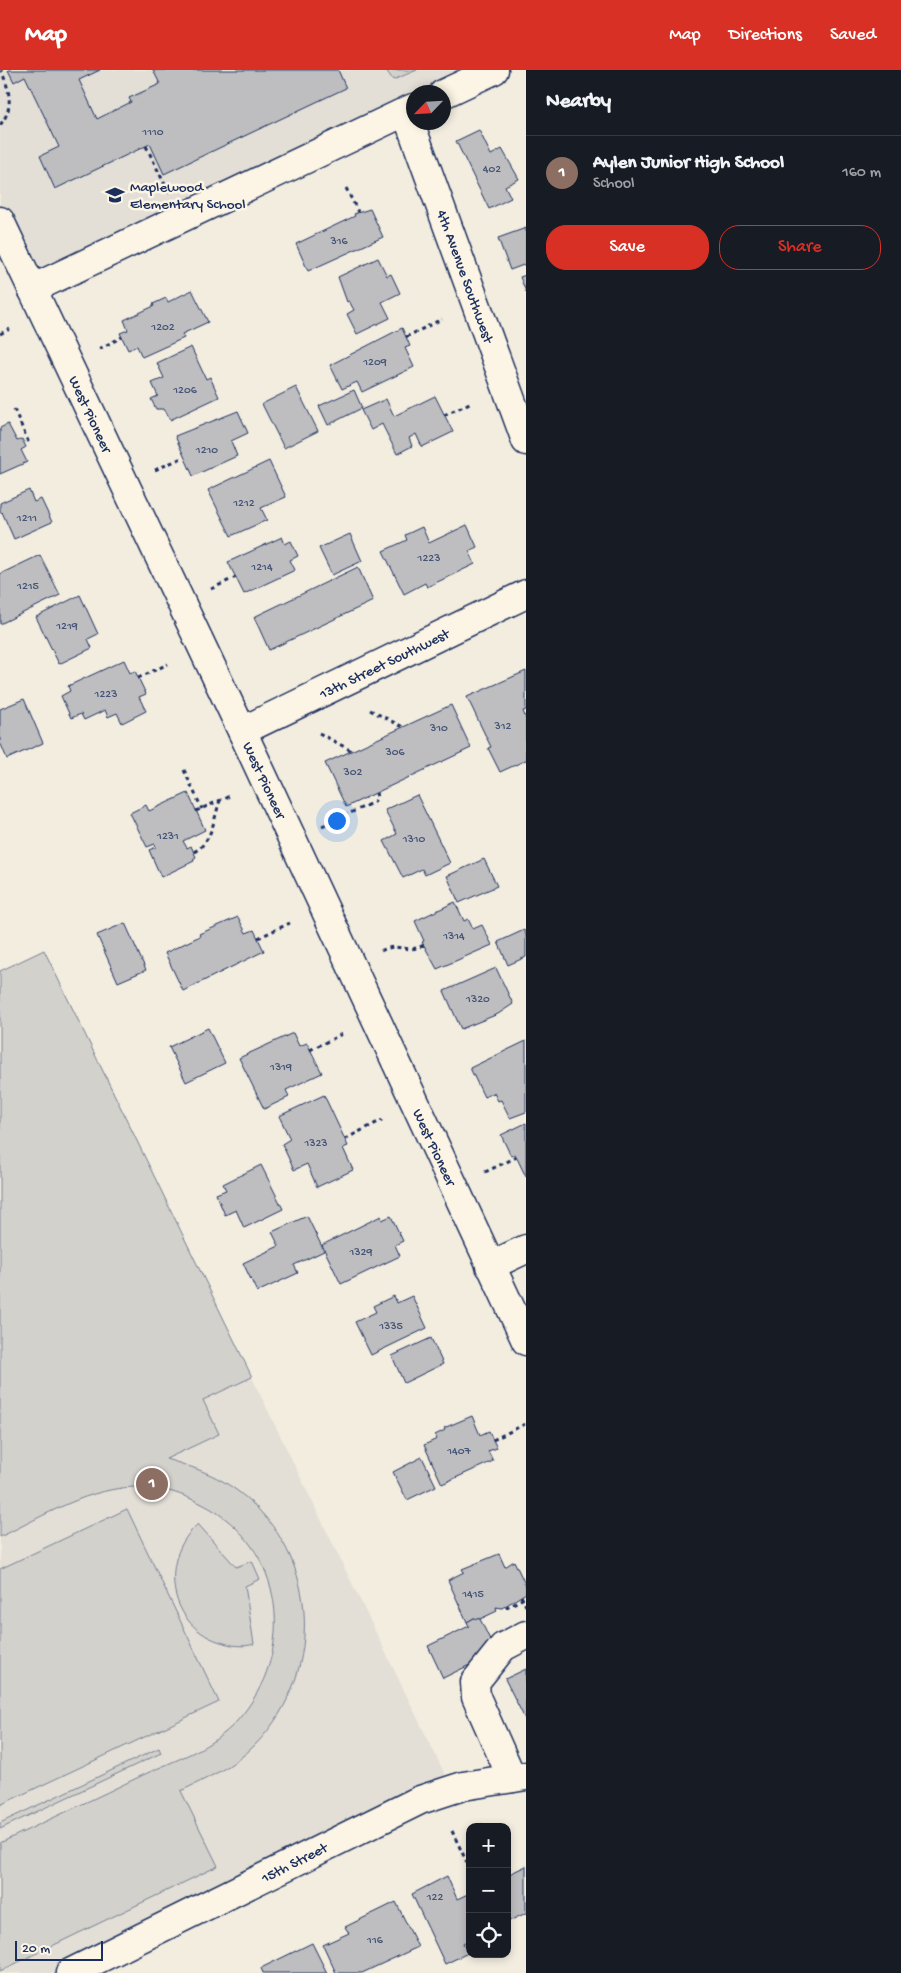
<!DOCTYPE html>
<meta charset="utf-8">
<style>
body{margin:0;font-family:"Gochi Hand",sans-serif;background:#242831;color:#f1f3f6}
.controls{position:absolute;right:15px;bottom:15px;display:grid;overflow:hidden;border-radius:10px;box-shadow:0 2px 8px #0003}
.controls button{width:45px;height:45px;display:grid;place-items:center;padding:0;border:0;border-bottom:1px solid #363941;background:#171b24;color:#f1f3f6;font:25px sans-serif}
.compass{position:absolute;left:406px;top:15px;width:45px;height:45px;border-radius:50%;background:#171b24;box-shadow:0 2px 8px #0003;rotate:245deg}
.scale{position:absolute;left:15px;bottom:12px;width:88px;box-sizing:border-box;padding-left:5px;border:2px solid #1b2f5e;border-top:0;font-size:14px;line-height:18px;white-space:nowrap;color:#1b2f5e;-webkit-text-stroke:4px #fcf5e5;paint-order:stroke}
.you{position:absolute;left:336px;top:750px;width:18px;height:18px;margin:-12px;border:4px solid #fff;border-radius:50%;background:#1a73e8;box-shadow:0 0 0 8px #1a73e833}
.badge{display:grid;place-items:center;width:32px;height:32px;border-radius:50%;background:#d93025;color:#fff;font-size:16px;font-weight:700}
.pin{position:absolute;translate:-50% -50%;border:2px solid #fff;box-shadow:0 1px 5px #0006}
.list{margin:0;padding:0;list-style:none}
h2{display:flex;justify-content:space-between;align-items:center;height:65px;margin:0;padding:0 20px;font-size:21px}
h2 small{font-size:16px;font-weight:400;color:#9ea1a6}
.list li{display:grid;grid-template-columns:32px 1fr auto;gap:15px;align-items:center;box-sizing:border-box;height:75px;padding:0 20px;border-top:1px solid #363941}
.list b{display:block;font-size:19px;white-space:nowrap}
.list p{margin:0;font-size:16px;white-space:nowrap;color:#9ea1a6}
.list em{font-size:16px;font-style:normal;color:#9ea1a6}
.actions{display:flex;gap:10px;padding:15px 20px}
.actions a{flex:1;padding:11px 0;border:1px solid #d93025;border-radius:20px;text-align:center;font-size:18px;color:#d93025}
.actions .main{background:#d93025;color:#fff}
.icon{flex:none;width:28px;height:28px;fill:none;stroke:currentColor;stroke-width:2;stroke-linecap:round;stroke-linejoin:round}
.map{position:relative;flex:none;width:526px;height:1903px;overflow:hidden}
header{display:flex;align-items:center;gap:30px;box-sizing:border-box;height:70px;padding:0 25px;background:#d93025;color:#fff}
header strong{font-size:24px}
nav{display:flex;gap:28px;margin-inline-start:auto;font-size:18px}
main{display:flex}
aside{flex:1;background:#171b24}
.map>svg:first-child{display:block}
</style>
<header>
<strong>Map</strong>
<nav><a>Map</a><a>Directions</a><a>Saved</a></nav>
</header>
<main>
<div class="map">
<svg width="526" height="1903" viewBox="0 0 526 1903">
<rect width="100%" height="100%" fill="#f3ede0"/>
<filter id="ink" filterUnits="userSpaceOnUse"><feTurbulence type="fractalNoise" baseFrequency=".02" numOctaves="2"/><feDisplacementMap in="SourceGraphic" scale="10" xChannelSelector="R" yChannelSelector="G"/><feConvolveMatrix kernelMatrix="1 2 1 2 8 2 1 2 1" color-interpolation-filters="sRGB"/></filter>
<g filter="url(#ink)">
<!-- built -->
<g fill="#e3dfd6">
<path d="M0 0H494L443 22H413V38L32 219 0 151Z"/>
<path d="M44 880 452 1719 75 1903H0V901Z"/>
</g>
<!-- green -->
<g fill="#d3d1cc" stroke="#778095">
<path d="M386 0H417L393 10Z"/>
<path d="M44 880 252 1307 203 1330 219 1364 166 1389C189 1396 212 1403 232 1417 320 1477 328 1601 255 1675 235 1696 207 1708 181 1721L218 1796 0 1901V1773C48 1750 96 1728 143 1705 175 1690 213 1678 237 1651 298 1583 286 1476 202 1434 182 1424 162 1417 141 1417 90 1416 44 1446 0 1467V901Z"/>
<path d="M127 1439 219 1632 0 1735V1499Z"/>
<path d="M198 1454 236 1497 252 1491 260 1509 245 1516 254 1574C245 1577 233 1576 224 1573 169 1559 157 1490 198 1454Z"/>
<path d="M159 1678 161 1683 0 1759V1753Z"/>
</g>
<!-- building -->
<g fill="#bebec0" stroke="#1b2f5e">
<path d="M8 0H100L79 10 97 49 131 32 129 28 160 14 153 0H338L346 18 164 104 150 74 55 119 40 86 59 77 25 6 14 12Z"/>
<path d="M479 60 491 85 502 79 519 109 505 116 511 128 489 139 456 71Z"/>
<path d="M370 139 383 167 308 201 296 174 355 146 354 144Z"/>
<path d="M526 158V194L510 200 498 168Z"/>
<path d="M378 188 387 206 391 204 400 223 382 232 390 248 357 264 347 244 354 240 349 231 347 232 338 207Z"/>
<path d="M526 205V222L520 207Z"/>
<path d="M192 220 208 252 182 264 184 268 142 287 137 276 128 280 120 263 128 260 124 250 154 236 153 234 166 228 168 232Z"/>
<path d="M402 258 410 276 405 278 414 297 362 322 357 312 342 319 330 295Z"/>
<path d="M191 277 206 309 210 307 219 327 170 350 164 339H156L151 329 158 326 152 313 164 308 157 293Z"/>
<path d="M296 317 318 361 284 378 262 334Z"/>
<path d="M354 320 362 338 328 355 319 336Z"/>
<path d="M435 326 453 362 422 377 416 364 409 368 412 376 397 384 382 354 371 360 361 340 386 329 394 346Z"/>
<path d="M238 341 248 363 231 371 237 386 193 406 175 366Z"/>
<path d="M8 354 17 371 22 369 26 377 21 380 27 392 0 404V358Z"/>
<path d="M269 391 286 427 261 438 267 450 231 466 208 420Z"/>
<path d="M29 420 34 432 41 429 52 452 14 469 2 442 0 443V433Z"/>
<path d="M467 455 477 477 469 481 475 494 427 517 425 513 404 524 383 481 407 470 405 465 422 457 429 473Z"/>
<path d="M350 464 362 491 332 505 319 478Z"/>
<path d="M282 467 285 474 291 471 298 486 290 490 295 500 244 524 228 492Z"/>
<path d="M40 485 60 525 0 554V504Z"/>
<path d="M358 497 373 531 269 580 254 547Z"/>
<path d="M80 525 98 564 88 569 92 578 59 594 36 547Z"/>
<path d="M124 590 130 603 135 601 146 624 139 627 146 641 122 653 117 643 108 647 105 640 84 650 81 644 71 648 61 626 70 621 68 616Z"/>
<path d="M526 601V640L523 641 526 649V690L500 702 488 678 491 677 467 627Z"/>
<path d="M24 629 43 673 7 689 0 672V639Z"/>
<path d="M451 635 471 678 346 737 325 693Z"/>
<path d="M188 723 205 760 183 771 187 778 191 776 196 787 193 789 194 791 161 807 149 780 156 777 155 774 147 777 130 743 146 735 149 741Z"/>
<path d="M417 725 450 793 425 805 422 799 403 808 384 771 397 764 385 740Z"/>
<path d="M484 789 497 816 459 833 447 806Z"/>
<path d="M455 832 464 851 468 849 473 859 482 855 492 875 437 899 422 872 424 871 415 851Z"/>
<path d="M238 847 246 863 254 860 264 881 183 921 165 883 200 866 199 864Z"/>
<path d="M125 853 146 900 118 912 97 865Z"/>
<path d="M524 860 526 865V887L508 895 498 872Z"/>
<path d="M496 898 513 934 498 944 461 959 444 921Z"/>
<path d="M208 958 225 993 186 1012 169 977Z"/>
<path d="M293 963 299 976 307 973 322 1003 286 1020 289 1027 264 1039 239 988Z"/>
<path d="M526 971V1042L510 1048 501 1030 498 1031 494 1023 484 1027 470 998Z"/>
<path d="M324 1025 348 1076 343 1078 353 1100 317 1117 307 1094 294 1100 282 1074 290 1069 279 1046Z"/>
<path d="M526 1053V1107L515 1084 511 1086 501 1065Z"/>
<path d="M261 1095 283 1139 244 1158 236 1140 225 1145 216 1124 226 1120 223 1114Z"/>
<path d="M307 1146 324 1181 294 1195 298 1203 257 1222 243 1193 279 1176 272 1162Z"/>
<path d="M381 1146 382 1150 391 1146 403 1171 395 1175 400 1186 341 1214 322 1175Z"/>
<path d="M394 1226 397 1233 412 1226 427 1258 371 1285 355 1252 376 1242 373 1236Z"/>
<path d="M431 1268 443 1294 404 1313 392 1286Z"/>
<path d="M472 1346 480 1365 489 1361 493 1370 497 1378 488 1381 493 1391 442 1414 424 1375 437 1369 435 1365 445 1360 444 1358Z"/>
<path d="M422 1387 436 1416 407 1430 393 1402Z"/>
<path d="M499 1484 505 1497 514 1491 526 1516V1523L502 1538 496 1537 497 1541 478 1550 474 1548 467 1552 448 1510 464 1502 462 1499Z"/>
<path d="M474 1548 480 1549 496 1582 443 1608 428 1576 469 1556 467 1552Z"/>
<path d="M526 1599V1651L505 1609Z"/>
<path d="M526 1796V1843L507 1852V1805Z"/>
<path d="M447 1806 457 1829 470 1823V1870L463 1873 468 1883 445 1894 412 1824Z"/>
<path d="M396 1832 418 1877 362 1903H336L323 1875 349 1863 345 1857Z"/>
<path d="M312 1873 327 1903H263L261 1898Z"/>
</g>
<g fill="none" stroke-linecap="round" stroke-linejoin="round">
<!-- minor casing -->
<g stroke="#1b2f5e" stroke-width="31">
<g id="minor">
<path d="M443 24 494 0"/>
<path d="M406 42 526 371"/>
<path d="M32 219 413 38"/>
<path d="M242 661 526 524"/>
<path d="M490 1196 526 1179"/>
<path d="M512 1708 476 1627 475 1612 503 1577 526 1565"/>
<path d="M70 1903 420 1730 463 1716 526 1706"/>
</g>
</g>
<!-- major casing -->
<g stroke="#1b2f5e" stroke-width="31">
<path id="major" d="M0 151 242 661 526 1271"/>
</g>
<!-- path -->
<g stroke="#1b2f5e" stroke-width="3" stroke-dasharray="4 4" stroke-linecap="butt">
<path d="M0 55C15 37 9 19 1 0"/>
<path d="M146 76 169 123"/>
<path d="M346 118 358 142"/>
<path d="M0 264 10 259"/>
<path d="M406 267 442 249"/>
<path d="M99 279 122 267"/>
<path d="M14 339 28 371 24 373"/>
<path d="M444 345 472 332"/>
<path d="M155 400 184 387"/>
<path d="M211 519 236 507"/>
<path d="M138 608 168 594"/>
<path d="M370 640 403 657"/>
<path d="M319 663 352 681"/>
<path d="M184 700 202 739"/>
<path d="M196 741 230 726"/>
<path d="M322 756 374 732 377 727 376 723"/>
<path d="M194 782C212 772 214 749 220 730"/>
<path d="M258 868 290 853"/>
<path d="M381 881C399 871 405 885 424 875"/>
<path d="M310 980 342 964"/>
<path d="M345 1069 382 1050"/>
<path d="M485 1102 517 1087"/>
<path d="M493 1370 525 1354"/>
<path d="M521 1526 526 1536"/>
<path d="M506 1536 507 1537 526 1527"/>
<path d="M481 1754 483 1757"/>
<path d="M452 1761 470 1799"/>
</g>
<!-- minor -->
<use href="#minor" stroke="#fcf5e5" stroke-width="28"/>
<!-- major -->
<use href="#major" stroke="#fcf5e5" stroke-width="28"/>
</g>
</g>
<!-- icons -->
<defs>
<g id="school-bare" transform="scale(1.5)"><path d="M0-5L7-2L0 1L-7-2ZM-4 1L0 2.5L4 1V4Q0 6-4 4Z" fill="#1b2f5e" stroke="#fcf5e5" stroke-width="2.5" paint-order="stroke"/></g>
</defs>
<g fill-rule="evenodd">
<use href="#school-bare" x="115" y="125"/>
</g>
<g text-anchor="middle" stroke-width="5" stroke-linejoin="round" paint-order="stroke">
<!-- number labels -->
<g font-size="12" fill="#445376">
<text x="153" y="65">1110</text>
<text x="492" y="102">402</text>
<text x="339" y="174">316</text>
<text x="163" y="260">1202</text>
<text x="375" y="295">1209</text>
<text x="185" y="323">1206</text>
<text x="207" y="383">1210</text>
<text x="244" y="436">1212</text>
<text x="27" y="451">1211</text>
<text x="429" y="491">1223</text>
<text x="262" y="500">1214</text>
<text x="28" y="519">1215</text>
<text x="67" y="559">1219</text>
<text x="106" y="627">1223</text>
<text x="503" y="659">312</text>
<text x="439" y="661">310</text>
<text x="395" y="685">306</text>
<text x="353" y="705">302</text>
<text x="168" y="769">1231</text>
<text x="414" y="772">1310</text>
<text x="454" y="869">1314</text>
<text x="478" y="932">1320</text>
<text x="281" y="1000">1319</text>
<text x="316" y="1076">1323</text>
<text x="361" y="1185">1329</text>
<text x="391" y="1259">1335</text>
<text x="459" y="1384">1407</text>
<text x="473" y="1527">1415</text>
<text x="435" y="1830">122</text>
<text x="375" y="1873">116</text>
</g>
<!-- poi labels -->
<g font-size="15" fill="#1b2f5e" stroke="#fcf5e5" text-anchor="start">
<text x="130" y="121">Maplewood<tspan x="130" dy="17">Elementary School</tspan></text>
</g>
<!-- street labels -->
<g font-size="15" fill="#1b2f5e" stroke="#fcf5e5">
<text transform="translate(466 206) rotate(70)" y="5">4th Avenue Southwest</text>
<text transform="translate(91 344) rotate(65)" y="5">West Pioneer</text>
<text transform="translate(384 593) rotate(-26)" y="5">13th Street Southwest</text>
<text transform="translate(265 710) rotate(65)" y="5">West Pioneer</text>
<text transform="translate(435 1077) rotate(65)" y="5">West Pioneer</text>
<text transform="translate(294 1792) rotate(-27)" y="5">15th Street</text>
</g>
</g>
</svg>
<div class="controls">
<button>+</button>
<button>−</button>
<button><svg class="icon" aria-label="locate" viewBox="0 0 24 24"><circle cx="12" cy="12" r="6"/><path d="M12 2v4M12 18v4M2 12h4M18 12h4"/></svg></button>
</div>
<svg class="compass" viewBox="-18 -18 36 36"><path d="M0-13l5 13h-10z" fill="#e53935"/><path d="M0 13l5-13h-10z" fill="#9ea1a6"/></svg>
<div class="scale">20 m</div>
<div class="you"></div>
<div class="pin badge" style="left:152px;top:1414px;background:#8d6e63">1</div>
</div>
<aside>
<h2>Nearby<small></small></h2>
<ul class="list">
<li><span class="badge" style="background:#8d6e63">1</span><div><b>Aylen Junior High School</b><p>School</p></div><em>160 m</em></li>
</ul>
<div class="actions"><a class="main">Save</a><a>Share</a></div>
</aside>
</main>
